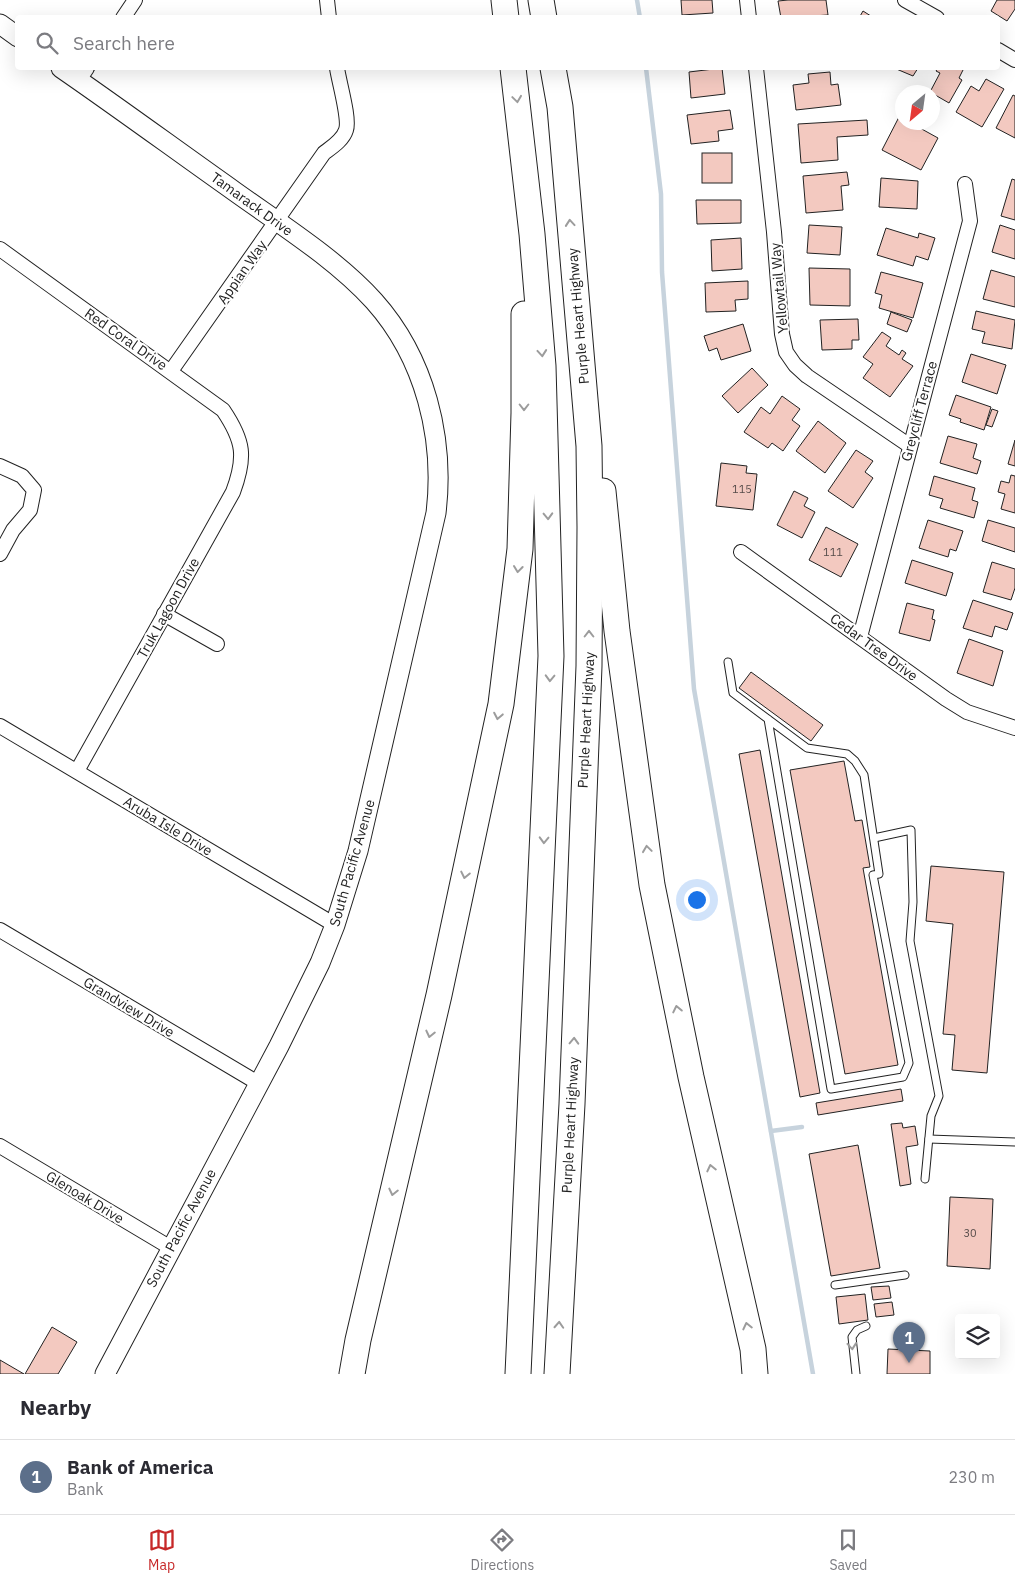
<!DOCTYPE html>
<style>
body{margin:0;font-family:"IBM Plex Sans",sans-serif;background:#f7f7f7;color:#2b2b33}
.controls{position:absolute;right:15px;bottom:15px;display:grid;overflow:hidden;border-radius:5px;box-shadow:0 5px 20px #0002}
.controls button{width:45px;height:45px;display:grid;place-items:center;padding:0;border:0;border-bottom:1px solid #e1e1e2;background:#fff;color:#2b2b33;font:25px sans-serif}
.compass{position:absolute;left:895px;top:85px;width:45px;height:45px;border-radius:50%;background:#fff;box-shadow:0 5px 20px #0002;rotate:209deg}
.you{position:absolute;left:696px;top:899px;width:18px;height:18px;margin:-12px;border:4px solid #fff;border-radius:50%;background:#1a73e8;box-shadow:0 0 0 8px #1a73e833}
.badge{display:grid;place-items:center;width:32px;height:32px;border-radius:50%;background:#c62828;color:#fff;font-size:16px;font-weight:700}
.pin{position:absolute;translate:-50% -41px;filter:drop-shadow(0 1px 2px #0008)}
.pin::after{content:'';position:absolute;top:26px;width:18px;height:15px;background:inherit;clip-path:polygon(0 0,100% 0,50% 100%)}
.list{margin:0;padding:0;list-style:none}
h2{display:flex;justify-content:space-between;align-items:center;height:65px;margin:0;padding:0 20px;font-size:21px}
h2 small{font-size:16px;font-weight:400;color:#7c7c81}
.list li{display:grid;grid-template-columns:32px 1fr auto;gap:15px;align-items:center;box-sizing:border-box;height:75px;padding:0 20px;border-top:1px solid #e1e1e2}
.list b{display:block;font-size:19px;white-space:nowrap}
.list p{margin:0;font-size:16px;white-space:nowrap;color:#7c7c81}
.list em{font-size:16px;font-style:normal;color:#7c7c81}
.icon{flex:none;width:28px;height:28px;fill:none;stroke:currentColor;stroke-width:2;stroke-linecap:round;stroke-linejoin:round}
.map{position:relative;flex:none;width:1015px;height:1374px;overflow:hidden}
.search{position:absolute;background:#fff;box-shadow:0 5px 20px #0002;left:15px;right:15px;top:15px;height:55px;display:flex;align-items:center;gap:12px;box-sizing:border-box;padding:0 18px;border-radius:5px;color:#7c7c81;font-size:19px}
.sheet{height:140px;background:#fff}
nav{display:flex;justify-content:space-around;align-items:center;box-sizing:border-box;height:70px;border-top:1px solid #e1e1e2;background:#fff;font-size:14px;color:#7c7c81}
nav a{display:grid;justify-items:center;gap:2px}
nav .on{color:#c62828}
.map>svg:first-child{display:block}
</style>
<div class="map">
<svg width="1015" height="1374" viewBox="0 0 1015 1374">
<rect width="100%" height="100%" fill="#fff"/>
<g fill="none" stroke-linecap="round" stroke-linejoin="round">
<!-- stream -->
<g stroke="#c7d3dd" stroke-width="4.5">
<path d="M637 0 640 18"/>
<path d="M646 68 661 194 662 272 694 689 813 1374"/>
<path d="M771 1131 802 1127"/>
</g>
</g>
<!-- building -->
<g fill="#f3c9c0" stroke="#222">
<path d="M681 0H712L713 13 682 15Z"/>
<path d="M788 0H826L828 15 781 18 778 1Z"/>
<path d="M997 0H1015V9L1007 21 991 11Z"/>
<path d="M863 11 874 18H859Z"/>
<path d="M722 68 725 94 691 98 689 72Z"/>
<path d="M790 68H818L790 69Z"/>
<path d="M894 68H918L913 76Z"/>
<path d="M938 68H964L959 78 962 80 949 103 930 92 940 73 936 71Z"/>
<path d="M830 72 831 85 838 84 841 105 796 110 793 85 809 83 808 74Z"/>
<path d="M986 79 1004 89 982 127 956 112 971 86 979 91Z"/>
<path d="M1013 95 1015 96V138L996 128Z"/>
<path d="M730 110 733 129 718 131 719 141 691 144 687 115Z"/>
<path d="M899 117 902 119V122H909L938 138 921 170 882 150Z"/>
<path d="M867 120 868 135 837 137 838 160 801 163 798 124Z"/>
<rect x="702" y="153" width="30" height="30"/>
<path d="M847 172 849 185 841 186 843 210 806 213 803 176Z"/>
<path d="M881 178 918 181 917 209 879 207Z"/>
<path d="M1012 179 1015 180V220L1001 216Z"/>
<path d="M696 200H741V223L697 224Z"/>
<path d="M809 225 842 227 840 255 807 253Z"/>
<path d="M1000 225 1015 230V259L992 252Z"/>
<path d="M886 228 918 238 919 233 935 238 928 260 916 256 913 266 877 255Z"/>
<path d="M741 238 742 269 712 271 711 240Z"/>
<path d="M809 268 850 269V306L810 305Z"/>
<path d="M991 270 1015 277V307L983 299Z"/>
<path d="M881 272 923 283 913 318 879 308 882 295 875 293Z"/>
<path d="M748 281V299L735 300 736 311 706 312 705 283Z"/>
<path d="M976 311 1015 320 1012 349 982 343 985 332 972 329Z"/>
<path d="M891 312 912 320 907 332 887 324Z"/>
<path d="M858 319 859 340H852V349L822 350 820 320Z"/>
<path d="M743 324 751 351 721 360 717 348 709 351 704 336Z"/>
<path d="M882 332 891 338 886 346 899 355 902 350 906 353 902 359 913 366 890 397 863 378 873 364 863 357Z"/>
<path d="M971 354 1006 365 997 394 962 382Z"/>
<path d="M752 368 768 385 738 413 722 396Z"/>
<path d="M956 395 991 407 984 430 960 422 961 419 949 415Z"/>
<path d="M782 396 800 409 792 420 800 426 783 451 772 443 768 448 744 432 761 407 770 414Z"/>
<path d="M992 409 998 411 992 427 986 425Z"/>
<path d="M818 421 846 443 825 473 796 451Z"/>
<path d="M948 436 977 444 973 458 981 461 977 474 940 463Z"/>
<path d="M1015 440V466L1008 464Z"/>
<path d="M856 450 873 461 865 472 873 478 853 508 828 491Z"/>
<path d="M721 463 747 466 746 473 757 474 753 510 716 506Z"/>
<path d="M1011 475 1015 476V513L1001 509 1005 494 998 492 1001 481 1009 483Z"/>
<path d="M934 476 975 488 972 500 978 502 974 518 940 508 943 499 929 495Z"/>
<path d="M794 491 808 498 804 506 815 512 802 538 777 525Z"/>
<path d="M928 520 963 531 956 551 950 549 948 557 919 548Z"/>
<path d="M988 520 1015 528V552L982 541Z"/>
<path d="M826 527 858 544 841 577 809 560Z"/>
<path d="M912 560 953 573 946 596 905 583Z"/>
<path d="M992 562 1015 569V588L1011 600 983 592Z"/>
<path d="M973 600 1013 613 1007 630 995 626 992 637 963 628Z"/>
<path d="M907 603 934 610 932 619 935 620 930 641 899 633Z"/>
<path d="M969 639 1003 651 993 686 957 673Z"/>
<path d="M751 672 823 725 811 741 739 688Z"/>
<path d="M760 750 820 1093 800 1097 739 754Z"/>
<path d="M844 761 855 821 862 820 870 867 863 868 898 1065 845 1074 790 770Z"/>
<path d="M931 866 1004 872 987 1073 952 1070 955 1035 943 1034 953 924 926 921Z"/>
<path d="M901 1089 903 1101 818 1115 816 1103Z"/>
<path d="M902 1123 903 1128 915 1126 918 1145 906 1147 911 1184 900 1186 891 1124Z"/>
<path d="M858 1145 880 1268 831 1276 809 1154Z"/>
<path d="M950 1197 993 1199 990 1269 947 1266Z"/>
<path d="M889 1286 891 1298 873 1300 871 1287Z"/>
<path d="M865 1294 868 1320 839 1324 836 1297Z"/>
<path d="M892 1302 894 1315 876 1317 874 1304Z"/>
<path d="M52 1327 77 1342 58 1374H25Z"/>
<path d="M888 1349 930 1351V1374H887Z"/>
<path d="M0 1360 24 1374H0Z"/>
</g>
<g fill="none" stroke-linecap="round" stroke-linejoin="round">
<!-- lane casing -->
<g stroke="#222" stroke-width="9">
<g id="lane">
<path d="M728 662 733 693 807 748 847 754 855 761 864 775 879 874 873 875 909 1063 903 1077 831 1089 768 719"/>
<path d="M874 838 911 830 913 902 910 941 939 1096 931 1116 925 1179"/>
<path d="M929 1139 1015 1142"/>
<path d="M835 1285 905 1275"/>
<path d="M856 1374 852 1337 857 1330 866 1326"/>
</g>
</g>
<!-- street casing -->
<g stroke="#222" stroke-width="16">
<g id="street">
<path d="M327 0 329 18"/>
<path d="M747 0 749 18"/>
<path d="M905 0 937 18"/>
<path d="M123 18 135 0"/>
<path d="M998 50 1015 60"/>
<path d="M756 68 774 232 782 334 786 352 795 365 807 376 910 446"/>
<path d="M79 80 87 68"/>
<path d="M0 249 223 410C244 441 246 457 233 492L77 771"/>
<path d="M171 371 324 153C332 147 343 140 346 130 350 119 339 82 337 68"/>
<path d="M0 466 22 476 34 490 30 510 13 530 0 554"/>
<path d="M741 552 946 699 967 712 1015 728"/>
<path d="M164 614 217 644"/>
<path d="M860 637 970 221 965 184"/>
<path d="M0 726 335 925"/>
<path d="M0 930 258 1083"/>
<path d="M0 1146 171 1248"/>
</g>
</g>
<!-- secondary casing -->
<g stroke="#222" stroke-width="21">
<g id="secondary">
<path d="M0 24 18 37"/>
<path d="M61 68C119 108 176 150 234 191 280 224 336 259 374 301 425 358 445 438 436 513L358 851 335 925 320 963 279 1046 105 1374"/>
</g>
</g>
<!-- highway casing -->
<g stroke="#222" stroke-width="27">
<g id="highway">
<path d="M504 0 506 18"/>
<path d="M541 0 544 18"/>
<path d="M513 68 532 234 543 366 551 656 518 1374"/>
<path d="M553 68 560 107 589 446 590 527 589 666 572 1104 557 1374"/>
<path d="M603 491 617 631 652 885 691 1077 753 1349 755 1374"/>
<path d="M352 1374 358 1340 439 995 501 704 520 549 524 413V314"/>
</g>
</g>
<!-- lane -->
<use href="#lane" stroke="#fff" stroke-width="7"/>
<!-- street -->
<use href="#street" stroke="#fff" stroke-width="14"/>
<!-- secondary -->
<use href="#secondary" stroke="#fff" stroke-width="19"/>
<!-- highway -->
<use href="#highway" stroke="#fff" stroke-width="25"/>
</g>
<!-- one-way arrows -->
<defs><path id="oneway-chevron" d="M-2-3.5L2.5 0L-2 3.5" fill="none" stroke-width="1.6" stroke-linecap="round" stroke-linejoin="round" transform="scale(1.25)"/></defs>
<g stroke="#9c9c9c">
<use href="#oneway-chevron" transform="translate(517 99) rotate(82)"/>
<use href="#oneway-chevron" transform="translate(570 223) rotate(-95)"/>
<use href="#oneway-chevron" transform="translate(542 353) rotate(85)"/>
<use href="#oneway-chevron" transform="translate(524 407) rotate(90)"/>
<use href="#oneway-chevron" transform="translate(548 516) rotate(88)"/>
<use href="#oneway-chevron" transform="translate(518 569) rotate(97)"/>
<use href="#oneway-chevron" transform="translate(589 634) rotate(-90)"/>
<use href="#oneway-chevron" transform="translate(550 678) rotate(92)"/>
<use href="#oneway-chevron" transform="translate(498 716) rotate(101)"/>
<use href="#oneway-chevron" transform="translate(544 840) rotate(92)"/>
<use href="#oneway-chevron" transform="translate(647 849) rotate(-98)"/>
<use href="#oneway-chevron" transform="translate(465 875) rotate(102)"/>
<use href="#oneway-chevron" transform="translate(677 1009) rotate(-102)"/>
<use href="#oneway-chevron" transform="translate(430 1034) rotate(103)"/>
<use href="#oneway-chevron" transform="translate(574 1041) rotate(-88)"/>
<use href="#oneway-chevron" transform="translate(711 1168) rotate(-103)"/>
<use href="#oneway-chevron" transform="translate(393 1192) rotate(103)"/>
<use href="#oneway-chevron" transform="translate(559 1325) rotate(-87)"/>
<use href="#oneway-chevron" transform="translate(747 1326) rotate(-103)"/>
<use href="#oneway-chevron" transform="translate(852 1346) rotate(85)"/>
</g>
<g text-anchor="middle" stroke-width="4" stroke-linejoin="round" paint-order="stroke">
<!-- number labels -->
<g font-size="11" fill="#564c4a">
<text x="742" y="493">115</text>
<text x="833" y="556">111</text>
<text x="970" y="1237">30</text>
</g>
<!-- street labels -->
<g font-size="14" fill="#222" stroke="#fff">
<text transform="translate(252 204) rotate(36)" y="5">Tamarack Drive</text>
<text transform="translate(242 272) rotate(-55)" y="5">Appian Way</text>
<text transform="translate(779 288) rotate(-95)" y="5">Yellowtail Way</text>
<text transform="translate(578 316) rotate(-95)" y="5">Purple Heart Highway</text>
<text transform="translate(126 339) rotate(35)" y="5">Red Coral Drive</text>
<text transform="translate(919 411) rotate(-75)" y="5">Greycliff Terrace</text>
<text transform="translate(168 608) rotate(-61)" y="5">Truk Lagoon Drive</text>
<text transform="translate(874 647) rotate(36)" y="5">Cedar Tree Drive</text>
<text transform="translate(586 720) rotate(-87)" y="5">Purple Heart Highway</text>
<text transform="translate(168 826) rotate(31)" y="5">Aruba Isle Drive</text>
<text transform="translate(352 863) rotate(-74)" y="5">South Pacific Avenue</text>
<text transform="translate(129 1007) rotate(31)" y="5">Grandview Drive</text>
<text transform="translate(570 1125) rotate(-87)" y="5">Purple Heart Highway</text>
<text transform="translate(85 1197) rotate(31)" y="5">Glenoak Drive</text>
<text transform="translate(181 1228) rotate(-62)" y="5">South Pacific Avenue</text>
</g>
</g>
</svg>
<div class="controls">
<button><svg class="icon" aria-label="layers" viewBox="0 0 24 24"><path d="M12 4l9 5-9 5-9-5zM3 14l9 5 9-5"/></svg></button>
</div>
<svg class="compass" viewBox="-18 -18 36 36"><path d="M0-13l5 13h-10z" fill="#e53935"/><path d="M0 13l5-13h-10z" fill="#7c7c81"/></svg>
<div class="you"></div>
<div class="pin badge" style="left:909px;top:1363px;background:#5c6f8a">1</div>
<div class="search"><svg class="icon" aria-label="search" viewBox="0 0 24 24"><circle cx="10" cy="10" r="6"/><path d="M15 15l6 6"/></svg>Search here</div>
</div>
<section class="sheet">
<h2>Nearby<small></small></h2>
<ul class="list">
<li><span class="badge" style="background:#5c6f8a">1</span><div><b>Bank of America</b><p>Bank</p></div><em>230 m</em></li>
</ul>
</section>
<nav>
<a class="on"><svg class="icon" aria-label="map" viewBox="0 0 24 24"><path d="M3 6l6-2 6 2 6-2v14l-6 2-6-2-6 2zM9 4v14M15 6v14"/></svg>Map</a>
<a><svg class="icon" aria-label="directions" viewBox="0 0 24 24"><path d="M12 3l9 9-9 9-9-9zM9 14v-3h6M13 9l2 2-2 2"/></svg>Directions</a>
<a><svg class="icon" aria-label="saved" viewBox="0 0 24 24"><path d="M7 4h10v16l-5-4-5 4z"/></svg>Saved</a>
</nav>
